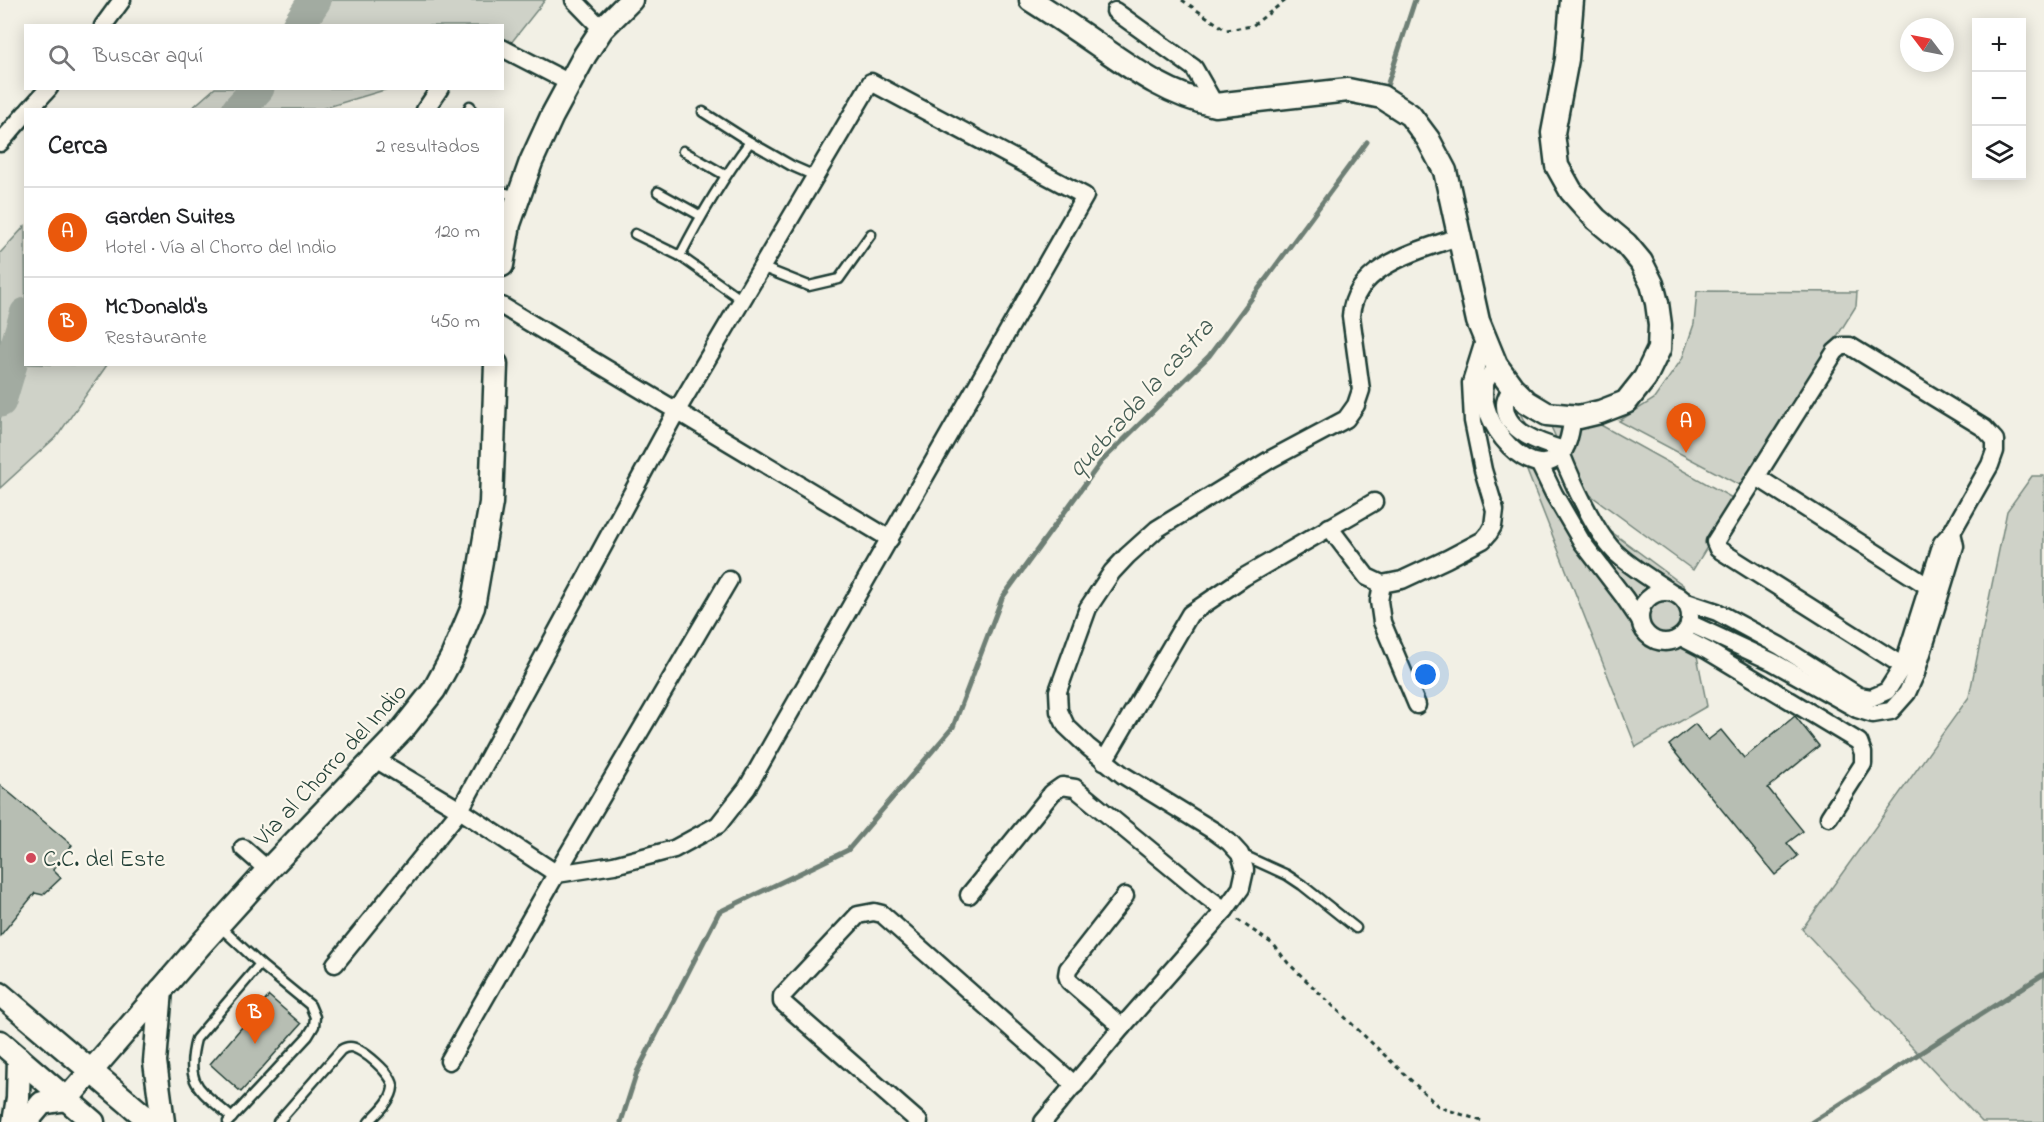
<!DOCTYPE html>
<html lang="es">
<meta charset="utf-8">
<style>
body{margin:0;font-family:"Indie Flower",sans-serif;background:#f2f2f2;color:#202124}
.controls{position:absolute;right:18px;top:18px;display:grid;overflow:hidden;border-radius:0px;box-shadow:0 3px 15px #0003}
.controls button{width:54px;height:54px;display:grid;place-items:center;padding:0;border:0;border-bottom:2px solid #e0e0e0;background:#fff;color:#202124;font:30px sans-serif}
.compass{position:absolute;left:1900px;top:18px;width:54px;height:54px;border-radius:50%;background:#fff;box-shadow:0 3px 15px #0003;rotate:302deg}
.you{position:absolute;left:1426px;top:675px;width:21px;height:21px;margin:-15px;border:4px solid #fff;border-radius:50%;background:#1a73e8;box-shadow:0 0 0 9px #1a73e833}
.badge{display:grid;place-items:center;width:39px;height:39px;border-radius:50%;background:#ea580c;color:#fff;font-size:20px;font-weight:700}
.pin{position:absolute;translate:-50% -50px;filter:drop-shadow(0 2px 3px #0008)}
.pin::after{content:'';position:absolute;top:32px;width:21px;height:18px;background:inherit;clip-path:polygon(0 0,100% 0,50% 100%)}
.list{margin:0;padding:0;list-style:none}
h2{display:flex;justify-content:space-between;align-items:center;height:78px;margin:0;padding:0 24px;font-size:26px}
h2 small{font-size:20px;font-weight:400;color:#757577}
.list li{display:grid;grid-template-columns:39px 1fr auto;gap:18px;align-items:center;box-sizing:border-box;height:90px;padding:0 24px;border-top:2px solid #e0e0e0}
.list b{display:block;font-size:22px;white-space:nowrap}
.list p{margin:0;font-size:20px;white-space:nowrap;color:#757577}
.list em{font-size:20px;font-style:normal;color:#757577}
.icon{flex:none;width:33px;height:33px;fill:none;stroke:currentColor;stroke-width:2;stroke-linecap:round;stroke-linejoin:round}
.map{position:relative;flex:none;width:2044px;height:1122px;overflow:hidden}
.search{position:absolute;background:#fff;box-shadow:0 3px 15px #0003;left:24px;top:24px;width:480px;height:66px;display:flex;align-items:center;gap:15px;box-sizing:border-box;padding:0 21px;border-radius:0px;color:#757577;font-size:22px}
.panel{position:absolute;background:#fff;box-shadow:0 3px 15px #0003;left:24px;top:108px;width:480px;height:258px;border-radius:0px}
.map>svg:first-child{display:block}
</style>
<div class="map">
<svg width="2044" height="1122" viewBox="0 0 2044 1122">
<rect width="100%" height="100%" fill="#f2f0e5"/>
<filter id="ink" filterUnits="userSpaceOnUse"><feTurbulence type="fractalNoise" baseFrequency=".0167" numOctaves="2"/><feDisplacementMap in="SourceGraphic" scale="12" xChannelSelector="R" yChannelSelector="G"/><feConvolveMatrix kernelMatrix="1 2 1 2 8 2 1 2 1" color-interpolation-filters="sRGB"/></filter>
<g filter="url(#ink)">
<!-- green -->
<g fill="#cfd2c8" stroke="#77887e" stroke-width="1.5">
<path d="M305 0H545L503 53 502 26H286L291 21Z"/>
<path d="M215 88H388V89L321 109H191Z"/>
<path d="M25 226 26 364 107 365 58 435 0 488V253Z"/>
<path d="M1697 291 1857 292 1856 306 1743 487 1619 421 1654 399 1682 359 1694 324Z"/>
<path d="M1501 405 1521 413 1563 496 1683 585 1707 706 1636 747Z"/>
<path d="M1547 418 1590 419 1736 500 1693 570 1578 486Z"/>
<path d="M2032 476H2044V1122H1982L1802 929 1969 697 2007 511Z"/>
</g>
<g fill="none" stroke-linecap="round" stroke-linejoin="round">
<!-- stream -->
<g stroke="#6e7f75" stroke-width="5">
<path d="M1387 86 1415 0"/>
<path d="M621 1122 637 1072 719 912 848 850 953 727 1002 598 1101 462 1209 356 1367 142"/>
<path d="M1812 1122 2044 974"/>
</g>
<!-- river -->
<g stroke="#a2aba1" stroke-width="33">
<path d="M298 26 315 0"/>
<path d="M238 110 258 88"/>
<path d="M0 401 26 314"/>
</g>
</g>
<!-- building -->
<g fill="#b7beb3" stroke="#1f3d34" stroke-width="1.5">
<path d="M1795 716 1819 746 1768 788 1803 831 1787 843 1798 856 1775 875 1669 745 1695 724 1708 740 1721 730 1744 758Z"/>
<path d="M0 785 72 845 53 870 61 878 43 895 35 893 0 936Z"/>
<path d="M269 996 301 1024 241 1092 210 1064Z"/>
</g>
<g fill="none" stroke-linecap="round" stroke-linejoin="round">
<!-- lane casing -->
<g stroke="#1f3d34" stroke-width="13">
<g id="lane">
<path d="M468 110 470 106"/>
<path d="M703 112 750 142"/>
<path d="M683 151 725 175"/>
<path d="M502 192 518 196"/>
<path d="M658 192 701 216"/>
<path d="M635 234 680 256"/>
<path d="M761 267 809 286 839 279 871 234"/>
<path d="M742 300 680 256C701 215 722 179 750 142L792 166 815 176"/>
<path d="M1241 854 1287 875 1302 885 1356 928"/>
<path d="M218 925 260 964 310 1005 315 1017 314 1026 308 1036 228 1122"/>
<path d="M232 1118C200 1089 184 1086 196 1039L260 964"/>
<path d="M278 1122 341 1050C344 1048 346 1047 350 1047 361 1047 394 1075 393 1087 392 1101 378 1112 369 1122"/>
</g>
</g>
<!-- street casing -->
<g stroke="#1f3d34" stroke-width="21">
<g id="street">
<path d="M574 0 602 29"/>
<path d="M1115 11 1194 68 1215 105"/>
<path d="M103 26 122 0"/>
<path d="M502 48 570 83"/>
<path d="M29 110 49 88"/>
<path d="M425 110 440 88"/>
<path d="M0 143 26 113"/>
<path d="M502 306 890 539"/>
<path d="M1496 365C1493 370 1489 376 1486 381 1472 418 1537 496 1565 448 1570 440 1571 427 1573 417"/>
<path d="M1512 387C1510 392 1505 398 1505 404 1504 432 1543 444 1564 450"/>
<path d="M1561 453C1572 481 1594 530 1614 551 1629 566 1653 580 1671 592"/>
<path d="M1539 463 1554 494 1582 542 1624 597 1639 619"/>
<path d="M1757 477 1937 592"/>
<path d="M1329 527 1367 577 1382 584 1402 580 1447 559 1483 540 1489 533 1493 526 1495 510 1483 470 1473 421 1471 383 1485 338"/>
<path d="M1382 584 1379 601 1382 622 1417 705"/>
<circle cx="1665" cy="617" r="25"/>
<path d="M1684 601 1717 612 1780 646 1859 696 1871 698 1887 691 1903 666 1942 543 1952 532 1990 465 1995 451V440L1984 428 1850 346H1842L1835 352 1715 542 1718 549 1903 666 1916 673"/>
<path d="M1689 623 1773 662 1857 709 1873 714 1891 711 1907 693 1916 673 1955 546 1952 532"/>
<path d="M1681 637 1708 651 1859 742 1863 753V764L1829 817"/>
<path d="M1104 761 1190 614 1244 577 1374 502"/>
<path d="M243 848 268 870"/>
<path d="M969 895 1052 793 1062 786 1075 788 1207 897 1225 910"/>
<path d="M335 964 460 810 676 412 871 82 1085 196 747 788 718 825 674 849 614 865 557 874 460 810 375 759"/>
<path d="M1122 1027 1069 981 1067 975 1068 969 1125 896"/>
<path d="M449 1061 551 883 729 580"/>
<path d="M919 1122 782 1002V996L858 915 874 912 882 914 1075 1085"/>
<path d="M1043 1122 1122 1027 1225 910 1241 888 1245 870 1240 854 1229 842 1214 831 1123 775 1088 747 1066 726 1059 711 1058 691 1088 608 1112 572 1127 556 1157 529 1271 459 1346 419 1356 405 1361 390 1351 316C1354 266 1418 251 1458 237"/>
</g>
</g>
<!-- secondary casing -->
<g stroke="#1f3d34" stroke-width="27">
<g id="secondary">
<path d="M1031 0C1055 15 1078 31 1101 47 1137 72 1171 96 1215 105L1348 90 1382 97 1410 115 1428 139 1445 171 1478 321 1496 365 1512 387 1527 402 1547 414 1579 417 1600 412 1626 402 1645 378 1659 349 1660 325 1657 303 1652 284 1641 262 1626 244 1596 219 1571 191 1557 166 1553 133 1567 59 1572 0"/>
<path d="M502 265 509 224 531 162 552 116 585 55 602 29 631 0"/>
<path d="M161 990 155 1062 163 1122"/>
<path d="M0 994 151 1122"/>
<path d="M0 1042 93 1122"/>
<path d="M67 1099 201 944 268 870 403 729 434 690 452 657 473 607 491 503 496 364"/>
<path d="M14 1122 18 1098 19 1058"/>
<path d="M26 1122 42 1103 67 1099"/>
</g>
</g>
<!-- path -->
<g stroke="#1f3d34" stroke-width="3" stroke-dasharray="4.5 4.5" stroke-linecap="butt">
<path d="M1182 0 1226 30 1252 26 1286 0"/>
<path d="M1238 920 1274 945 1288 963 1439 1107 1485 1122"/>
</g>
<!-- lane -->
<use href="#lane" stroke="#fbf7ec" stroke-width="8"/>
<!-- street -->
<use href="#street" stroke="#fbf7ec" stroke-width="16"/>
<!-- secondary -->
<use href="#secondary" stroke="#fbf7ec" stroke-width="22"/>
</g>
</g>
<!-- markers -->
<circle fill="#d1495b" stroke="#fbf7ec" stroke-width="2" cx="31" cy="858" r="6"/>
<g text-anchor="middle" stroke-width="4.5" stroke-linejoin="round" paint-order="stroke">
<!-- street labels -->
<g font-size="24" fill="#1f3d34" stroke="#fbf7ec">
<text transform="translate(330 764) rotate(-47)" y="8">Vía al Chorro del Indio</text>
</g>
<!-- poi labels -->
<g font-size="24" fill="#1f3d34" stroke="#fbf7ec" text-anchor="start">
<text x="43" y="866">C.C. del Este</text>
</g>
<!-- water labels -->
<g font-size="26" font-style="italic" fill="#465e55" stroke="#fbf7ec">
<text transform="translate(1140 397) rotate(-48)" y="9">quebrada la castra</text>
</g>
</g>
</svg>
<div class="controls">
<button>+</button>
<button>−</button>
<button><svg class="icon" aria-label="layers" viewBox="0 0 24 24"><path d="M12 4l9 5-9 5-9-5zM3 14l9 5 9-5"/></svg></button>
</div>
<svg class="compass" viewBox="-18 -18 36 36"><path d="M0-13l5 13h-10z" fill="#e53935"/><path d="M0 13l5-13h-10z" fill="#757577"/></svg>
<div class="you"></div>
<div class="pin badge" style="left:1686px;top:453px">A</div>
<div class="pin badge" style="left:255px;top:1044px">B</div>
<div class="search"><svg class="icon" aria-label="search" viewBox="0 0 24 24"><circle cx="10" cy="10" r="6"/><path d="M15 15l6 6"/></svg>Buscar aquí</div>
<section class="panel">
<h2>Cerca<small>2 resultados</small></h2>
<ul class="list">
<li><span class="badge">A</span><div><b>Garden Suites</b><p>Hotel · Vía al Chorro del Indio</p></div><em>120 m</em></li>
<li><span class="badge">B</span><div><b>McDonald's</b><p>Restaurante</p></div><em>450 m</em></li>
</ul>
</section>
</div>
